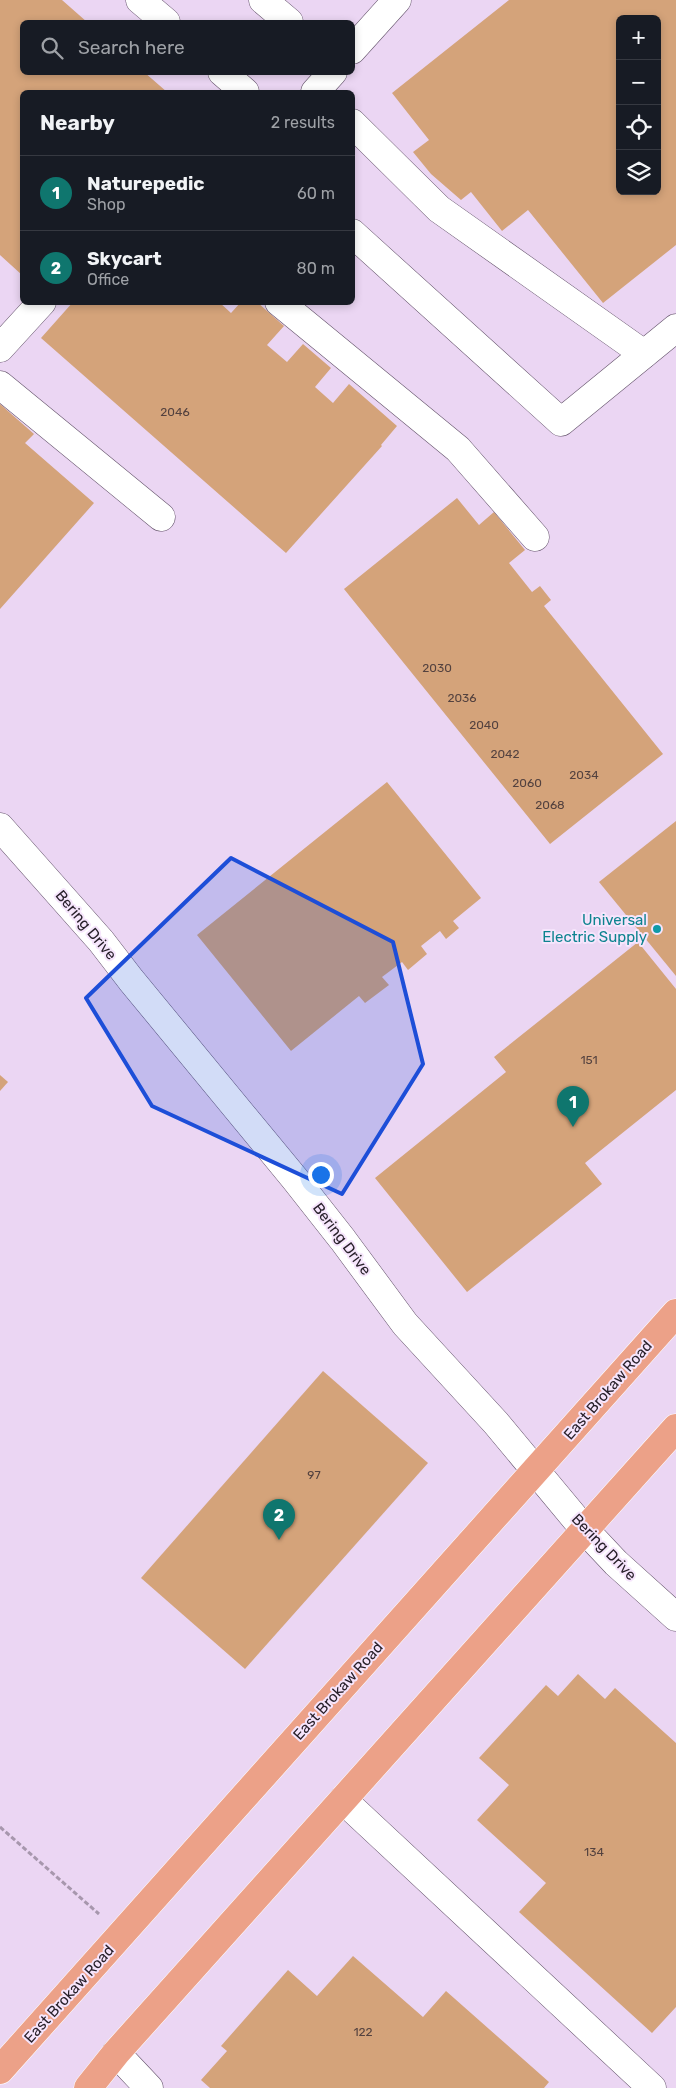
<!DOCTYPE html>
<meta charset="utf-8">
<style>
body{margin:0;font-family:Rubik,sans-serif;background:#242831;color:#f1f3f6}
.controls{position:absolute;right:15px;top:15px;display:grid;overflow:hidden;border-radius:8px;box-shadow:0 2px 8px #0003}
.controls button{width:45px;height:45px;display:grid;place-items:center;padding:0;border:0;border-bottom:1px solid #363941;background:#171b24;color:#f1f3f6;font:25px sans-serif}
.you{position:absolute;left:320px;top:1174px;width:18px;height:18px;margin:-12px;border:4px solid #fff;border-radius:50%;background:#1a73e8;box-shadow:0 0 0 8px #1a73e833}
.badge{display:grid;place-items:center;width:32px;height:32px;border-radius:50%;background:#0f766e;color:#fff;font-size:16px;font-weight:700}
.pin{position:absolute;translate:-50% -41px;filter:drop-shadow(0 1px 2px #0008)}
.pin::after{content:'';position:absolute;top:26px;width:18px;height:15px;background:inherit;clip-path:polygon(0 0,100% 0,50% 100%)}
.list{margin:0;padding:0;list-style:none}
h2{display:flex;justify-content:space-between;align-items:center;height:65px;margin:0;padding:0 20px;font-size:21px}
h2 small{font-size:16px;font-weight:400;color:#9ea1a6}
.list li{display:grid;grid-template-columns:32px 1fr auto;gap:15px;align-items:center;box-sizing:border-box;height:75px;padding:0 20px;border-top:1px solid #363941}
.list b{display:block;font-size:19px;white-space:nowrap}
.list p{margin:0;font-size:16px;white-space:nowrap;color:#9ea1a6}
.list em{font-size:16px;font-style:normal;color:#9ea1a6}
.icon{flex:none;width:28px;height:28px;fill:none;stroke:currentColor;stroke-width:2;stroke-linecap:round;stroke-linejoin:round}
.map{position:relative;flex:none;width:676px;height:2088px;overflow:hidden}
.search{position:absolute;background:#171b24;box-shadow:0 2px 8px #0003;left:20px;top:20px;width:335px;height:55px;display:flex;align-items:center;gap:12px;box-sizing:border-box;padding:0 18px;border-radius:8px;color:#9ea1a6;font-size:19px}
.panel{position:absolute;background:#171b24;box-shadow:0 2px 8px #0003;left:20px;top:90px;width:335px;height:215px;border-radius:8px}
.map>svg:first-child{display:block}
</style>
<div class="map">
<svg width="676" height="2088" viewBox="0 0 676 2088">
<rect width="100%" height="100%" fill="#ebd6f3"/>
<!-- building -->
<g fill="#d4a37a" fill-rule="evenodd">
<path d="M0 0H62L87 22H22V72H144L167 92H22V275L0 255Z"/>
<path d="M509 0H676V245L603 303 528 210 502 231 471 192 461 200 431 174 413 152 429 140 392 93ZM620 19H657V191H620Z"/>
<path d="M73 302H219L231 313 241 302H257L284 326 267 345 287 362 303 344 331 368 315 387 333 403 349 384 397 426 381 445 382 446 286 553 41 338Z"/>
<path d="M0 404 34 434 25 443 94 503 0 609Z"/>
<path d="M457 498 479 525 494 512 525 550 509 563 532 592 540 586 551 600 544 606 663 754 550 844 344 589Z"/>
<path d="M387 782 481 898 453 921 459 928 446 939 440 931 421 946 427 954 408 970 402 962 382 977 389 985 365 1003 359 996 291 1051 197 935Z"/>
<path d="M676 821V976L599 882Z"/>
<path d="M638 942 676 989V1090L585 1163 602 1184 467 1292 375 1178 506 1072 494 1057Z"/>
<path d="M0 1075 8 1082 0 1091Z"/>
<path d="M323 1371 428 1463 245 1669 141 1578Z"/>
<path d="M578 1674 605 1699 615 1688 676 1743V2007L652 2033 519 1912 546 1883 477 1820 509 1785 479 1758 546 1685 558 1696Z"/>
<path d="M353 1956 423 2017 446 1991 549 2082 544 2088H210L201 2080 227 2051 221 2046 288 1970 317 1996Z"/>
</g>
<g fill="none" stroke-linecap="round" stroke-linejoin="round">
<!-- minor casing -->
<g stroke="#64536b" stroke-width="29">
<g id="minor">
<path d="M140 0 166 22"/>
<path d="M263 0 289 22"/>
<path d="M352 50 397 0"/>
<path d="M222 72 245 92"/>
<path d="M315 92 333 72"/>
<path d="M352 123 439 209 644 354"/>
<path d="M352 233 561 422 676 328"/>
<path d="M279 302 458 449 535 537"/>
<path d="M0 348 42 302"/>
<path d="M0 385 161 517"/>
<path d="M0 827 101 941 131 980 295 1179 343 1240 405 1324 496 1423 584 1529 616 1563 676 1617"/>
<path d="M343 1800 652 2088"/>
<path d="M116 2053 149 2088"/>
</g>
</g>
<!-- major casing -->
<g stroke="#fff" stroke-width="29">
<g id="major">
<path d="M0 2070 676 1313"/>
<path d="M88 2088 116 2053 676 1428"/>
</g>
</g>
<!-- path -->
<path stroke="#a797ad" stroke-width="3" stroke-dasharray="5 2.5" stroke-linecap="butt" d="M0 1827 99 1914"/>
<!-- minor -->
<use href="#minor" stroke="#fff" stroke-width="28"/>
<!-- major -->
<use href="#major" stroke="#eca188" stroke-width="28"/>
</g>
<!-- marked area -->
<path fill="#1d4ed8" fill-opacity="0.2" stroke="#1d4ed8" stroke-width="4" stroke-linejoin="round" d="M231 858 393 942 423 1064 342 1194 152 1106 86 998Z"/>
<!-- markers -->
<circle fill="#0f9aa8" stroke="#f6e5fc" stroke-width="2" cx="657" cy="929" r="5"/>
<g text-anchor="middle" stroke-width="4" stroke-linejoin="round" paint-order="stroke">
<!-- number labels -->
<g font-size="12" fill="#54423f">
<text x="175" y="416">2046</text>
<text x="437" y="672">2030</text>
<text x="462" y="702">2036</text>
<text x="484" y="729">2040</text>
<text x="505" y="758">2042</text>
<text x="584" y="779">2034</text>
<text x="527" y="787">2060</text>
<text x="550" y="809">2068</text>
<text x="589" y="1064">151</text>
<text x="314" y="1479">97</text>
<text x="594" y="1856">134</text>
<text x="363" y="2036">122</text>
</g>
<!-- culture labels -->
<g font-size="15" fill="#0d838f" stroke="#f6e5fc" text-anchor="end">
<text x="647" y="925">Universal<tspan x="647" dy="17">Electric Supply</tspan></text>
</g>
<!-- street labels -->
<g font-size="15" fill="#29212b" stroke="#f6e5fc">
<text transform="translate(86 925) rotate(50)" y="5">Bering Drive</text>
<text transform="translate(342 1239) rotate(53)" y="5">Bering Drive</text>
<text transform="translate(608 1390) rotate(-49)" y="5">East Brokaw Road</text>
<text transform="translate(604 1547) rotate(46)" y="5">Bering Drive</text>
<text transform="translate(338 1691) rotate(-48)" y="5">East Brokaw Road</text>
<text transform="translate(69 1994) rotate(-48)" y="5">East Brokaw Road</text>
</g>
</g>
</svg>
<div class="controls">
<button>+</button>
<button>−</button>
<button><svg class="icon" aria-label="locate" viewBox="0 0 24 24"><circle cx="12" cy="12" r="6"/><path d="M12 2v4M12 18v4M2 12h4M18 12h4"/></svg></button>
<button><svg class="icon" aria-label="layers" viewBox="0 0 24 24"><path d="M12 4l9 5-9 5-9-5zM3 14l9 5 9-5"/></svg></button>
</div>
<div class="you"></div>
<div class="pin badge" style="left:573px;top:1127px">1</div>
<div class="pin badge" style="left:279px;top:1540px">2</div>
<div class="search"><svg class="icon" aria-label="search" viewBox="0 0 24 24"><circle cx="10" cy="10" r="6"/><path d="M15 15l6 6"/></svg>Search here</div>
<section class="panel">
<h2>Nearby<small>2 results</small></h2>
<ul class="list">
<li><span class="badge">1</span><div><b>Naturepedic</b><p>Shop</p></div><em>60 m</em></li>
<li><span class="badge">2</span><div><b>Skycart</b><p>Office</p></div><em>80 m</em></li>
</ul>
</section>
</div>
